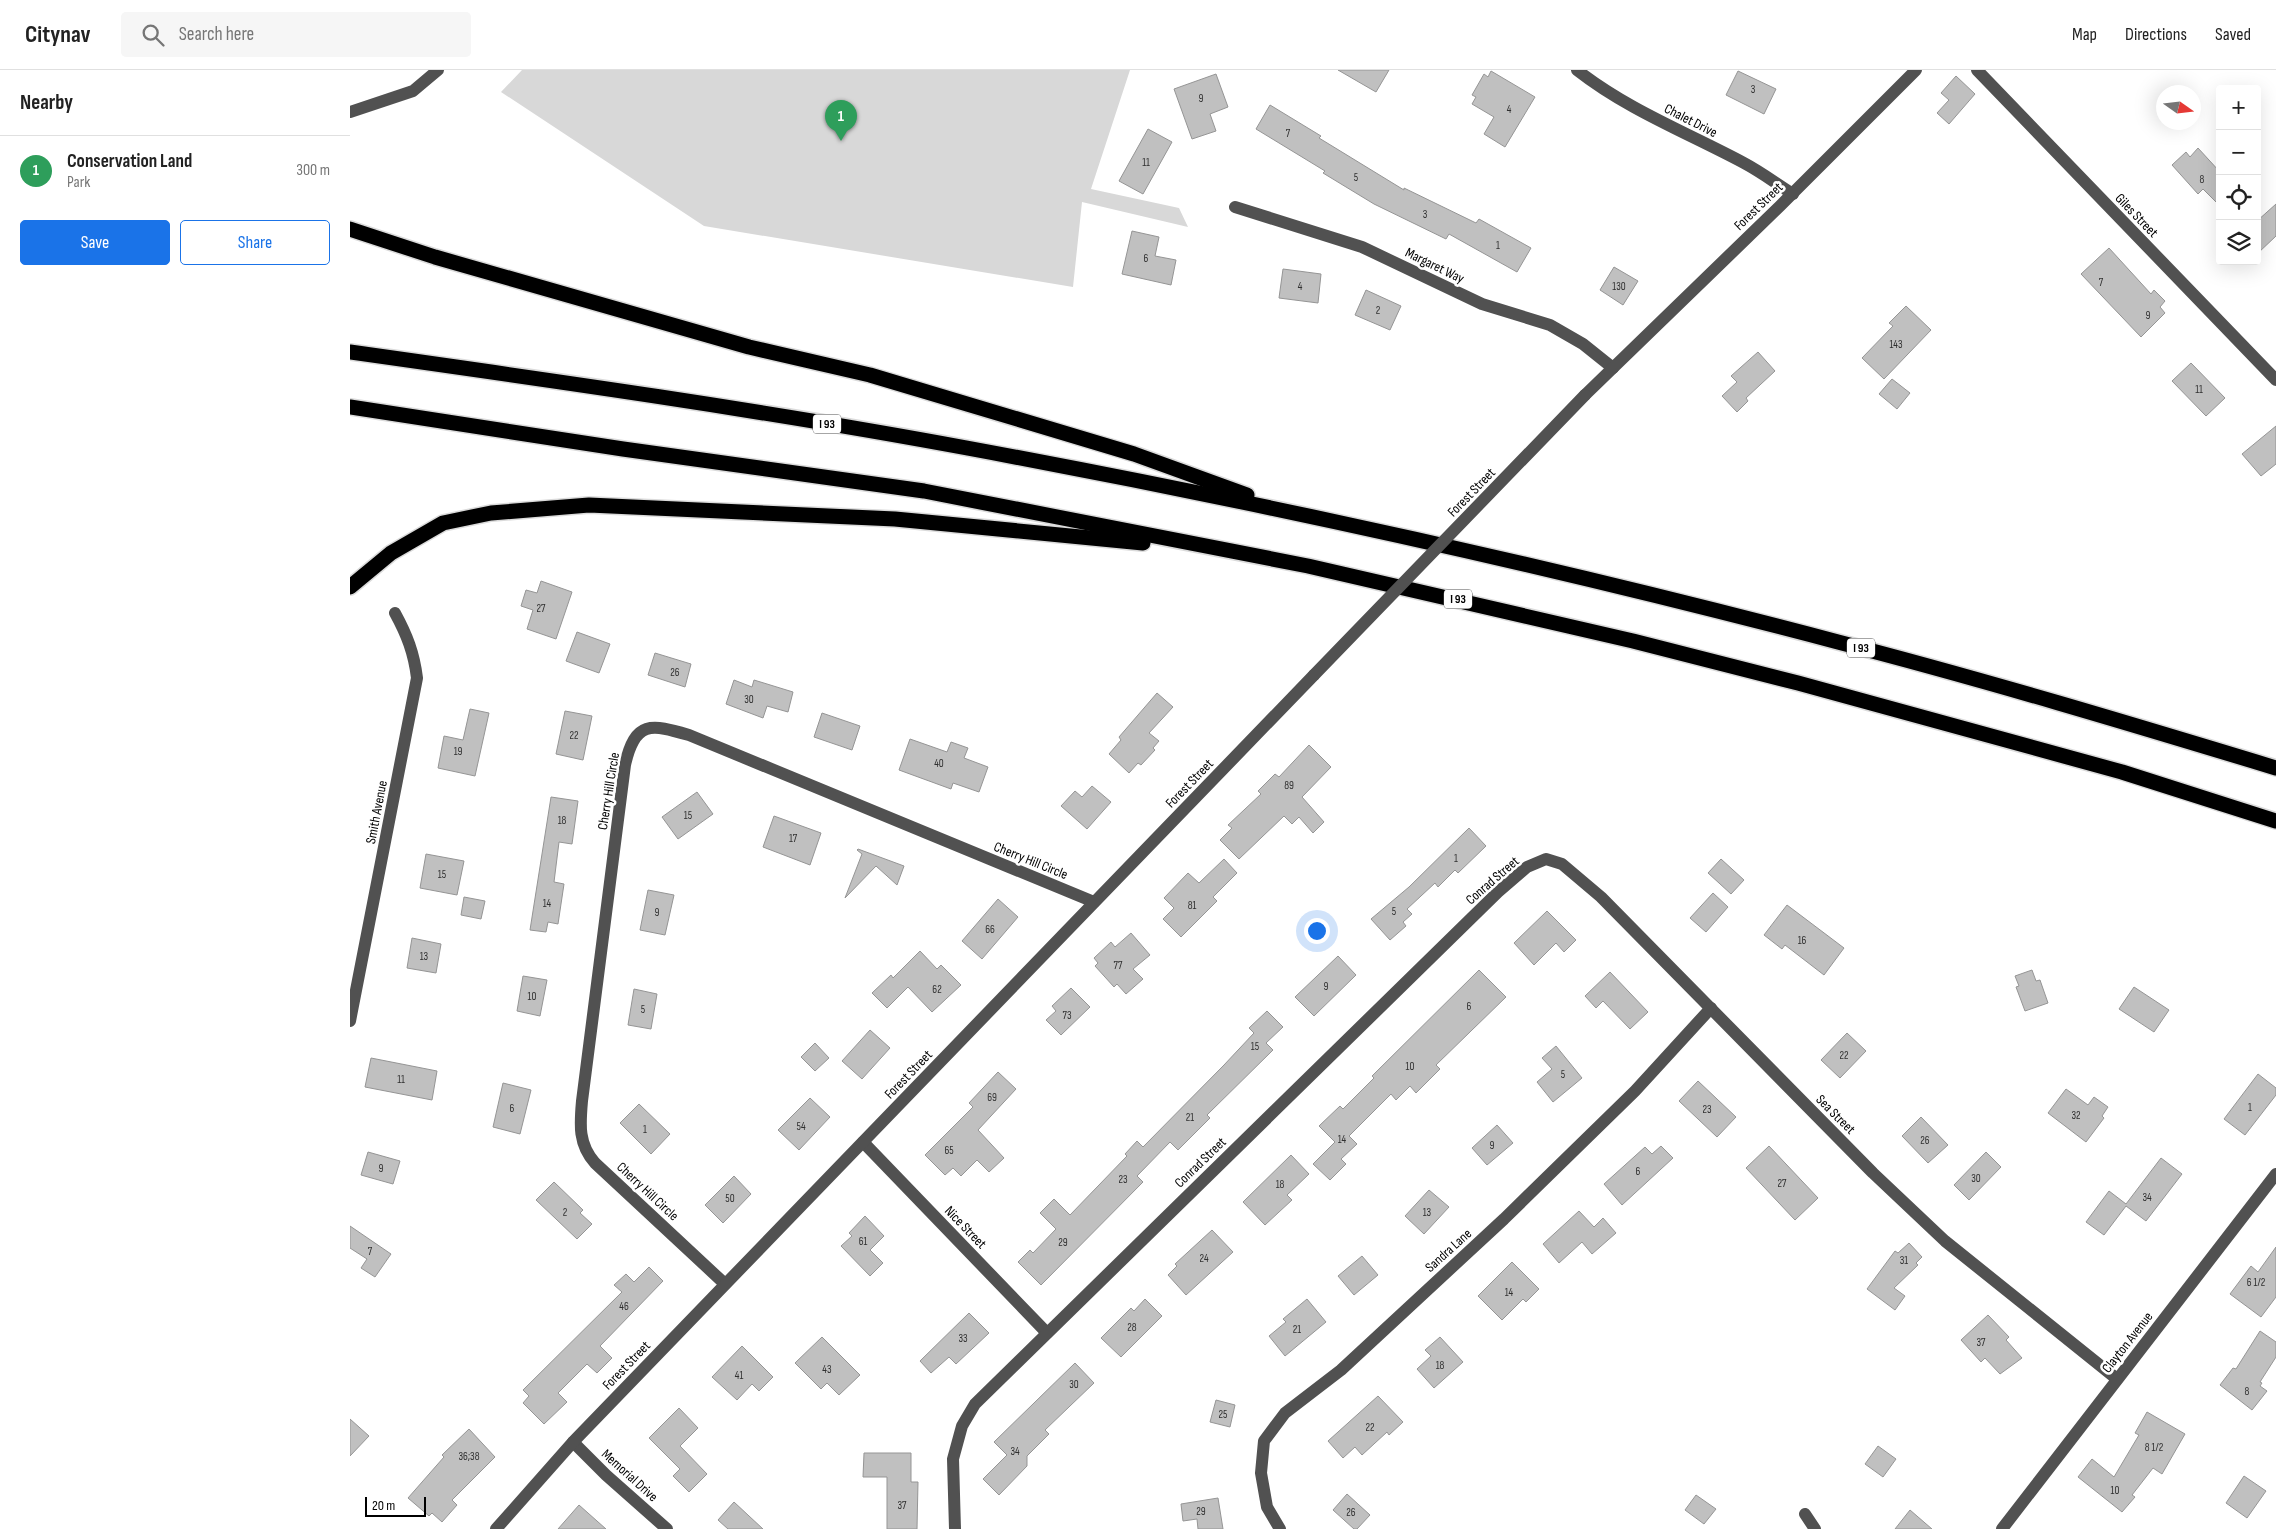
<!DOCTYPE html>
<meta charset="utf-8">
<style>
body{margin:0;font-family:"Sofia Sans Condensed",sans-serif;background:#f6f6f6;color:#222}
.controls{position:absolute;right:15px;top:15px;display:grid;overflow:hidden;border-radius:5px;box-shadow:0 5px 20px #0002}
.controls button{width:45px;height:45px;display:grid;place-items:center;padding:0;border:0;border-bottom:1px solid #e0e0e0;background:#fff;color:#222;font:25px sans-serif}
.compass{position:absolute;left:1806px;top:15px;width:45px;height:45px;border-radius:50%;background:#fff;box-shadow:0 5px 20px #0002;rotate:104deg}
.scale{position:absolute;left:15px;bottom:12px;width:61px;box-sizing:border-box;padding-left:5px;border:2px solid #000;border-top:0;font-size:14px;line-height:18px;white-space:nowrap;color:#000;-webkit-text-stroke:4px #fff;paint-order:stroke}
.you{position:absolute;left:966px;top:860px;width:18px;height:18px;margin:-12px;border:4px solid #fff;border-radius:50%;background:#1a73e8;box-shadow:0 0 0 8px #1a73e833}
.badge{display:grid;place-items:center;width:32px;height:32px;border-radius:50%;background:#1a73e8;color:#fff;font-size:16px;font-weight:700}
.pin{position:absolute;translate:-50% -41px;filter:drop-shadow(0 1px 2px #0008)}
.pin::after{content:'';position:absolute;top:26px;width:18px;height:15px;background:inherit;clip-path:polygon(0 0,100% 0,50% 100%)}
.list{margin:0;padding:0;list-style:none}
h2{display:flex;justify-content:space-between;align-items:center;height:65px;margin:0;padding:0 20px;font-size:21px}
h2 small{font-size:16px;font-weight:400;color:#767676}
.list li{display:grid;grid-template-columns:32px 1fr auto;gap:15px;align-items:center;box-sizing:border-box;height:70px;padding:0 20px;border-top:1px solid #e0e0e0}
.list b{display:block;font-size:19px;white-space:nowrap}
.list p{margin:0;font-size:16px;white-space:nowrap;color:#767676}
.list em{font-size:16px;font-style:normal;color:#767676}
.actions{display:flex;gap:10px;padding:15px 20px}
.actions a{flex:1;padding:11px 0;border:1px solid #1a73e8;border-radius:5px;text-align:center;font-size:18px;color:#1a73e8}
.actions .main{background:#1a73e8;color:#fff}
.icon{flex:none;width:28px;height:28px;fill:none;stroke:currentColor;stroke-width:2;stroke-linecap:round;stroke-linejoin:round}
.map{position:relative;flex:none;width:1926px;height:1459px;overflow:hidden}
header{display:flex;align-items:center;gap:30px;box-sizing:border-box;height:70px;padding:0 25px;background:#fff;border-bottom:1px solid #e0e0e0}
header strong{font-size:24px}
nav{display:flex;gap:28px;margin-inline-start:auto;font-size:18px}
.search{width:350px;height:45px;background:#f6f6f6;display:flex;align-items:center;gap:12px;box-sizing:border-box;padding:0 18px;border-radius:5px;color:#767676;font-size:19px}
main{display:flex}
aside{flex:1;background:#fff}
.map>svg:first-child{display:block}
</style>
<header>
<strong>Citynav</strong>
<div class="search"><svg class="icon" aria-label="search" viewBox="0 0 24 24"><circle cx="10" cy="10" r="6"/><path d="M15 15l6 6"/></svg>Search here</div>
<nav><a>Map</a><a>Directions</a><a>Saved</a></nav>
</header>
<main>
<aside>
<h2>Nearby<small></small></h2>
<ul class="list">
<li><span class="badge" style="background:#2e9e5b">1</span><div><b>Conservation Land</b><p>Park</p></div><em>300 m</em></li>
</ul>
<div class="actions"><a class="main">Save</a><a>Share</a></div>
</aside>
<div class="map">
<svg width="1926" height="1459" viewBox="0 0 1926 1459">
<rect width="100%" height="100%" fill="#fff"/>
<!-- green -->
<path fill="#d8d8d8" d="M172 0H780L741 119 829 138 838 157 732 132 723 217 354 156 151 22Z"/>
<!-- building -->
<g fill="#c0c0c0" stroke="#959595">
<path d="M988 0H1039L1026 22Z"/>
<path d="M1141 1 1185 27 1155 77 1134 64 1144 47 1122 34 1126 27 1122 25 1134 4 1138 7Z"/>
<path d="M1388 1 1426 19 1414 44 1376 25Z"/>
<path d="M866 4 878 37 860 44 866 61 842 69 824 19Z"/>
<path d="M1606 6 1625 24 1599 54 1587 43 1599 30 1591 23Z"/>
<path d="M920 35 971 66 969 68 1054 120V118L1126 153 1129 149 1181 178 1167 202 1099 164 1096 169 1024 134 973 103 975 101 906 59Z"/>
<path d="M798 59 822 72 793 124 769 111Z"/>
<path d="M1848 78 1870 102V136L1853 119 1848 124 1822 95 1836 82 1840 87Z"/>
<path d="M1926 134V166L1907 184V151Z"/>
<path d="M782 161 809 167 805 186 826 190 821 215 772 204Z"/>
<path d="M1759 178 1801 224 1804 220 1815 231 1810 237 1815 243 1791 267 1731 204Z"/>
<path d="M1264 197 1288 211 1273 235 1250 220Z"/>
<path d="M933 199 971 204 968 233 929 228Z"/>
<path d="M1016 220 1051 236 1040 260 1005 245Z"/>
<path d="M1556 236 1581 260 1534 309 1512 288 1543 256 1539 253Z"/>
<path d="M1408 282 1425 301 1396 328 1398 331 1387 342 1372 326 1387 312 1381 306Z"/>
<path d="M1841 293 1875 328 1856 346 1822 311Z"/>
<path d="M1542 309 1560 323 1547 339 1529 324Z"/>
<path d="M1926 356V394L1911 406 1892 384Z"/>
<path d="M191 511 222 522 206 569 177 559 183 540 171 536 176 520 187 523Z"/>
<path d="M227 562 260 574 249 603 216 591Z"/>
<path d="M305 583 341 594 335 617 298 605Z"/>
<path d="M384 610 402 617 404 610 443 622 438 642 417 636 413 648 376 634Z"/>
<path d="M807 623 823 637 799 663 809 671 803 678 805 680 791 695 788 693 779 703 759 684 771 670 769 667Z"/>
<path d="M120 639 139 643 125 706 88 698 94 666 113 670Z"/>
<path d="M215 641 242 646 233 690 206 684Z"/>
<path d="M472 643 510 656 502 680 464 667Z"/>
<path d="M560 669 597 682 601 672 618 678 614 688 638 697 629 722 603 713 601 719 549 700Z"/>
<path d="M959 675 981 697 952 727 974 752 963 763 949 747 942 754 934 746 889 789 870 770 882 758 878 755 911 724 908 721 925 704 929 707Z"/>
<path d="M742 716 761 732 737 759 711 736 725 721 732 727Z"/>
<path d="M347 722 363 744 328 769 312 747Z"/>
<path d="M201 727 228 731 222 774 209 772 204 812 214 814 208 854 198 852 196 862 180 860Z"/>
<path d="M424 746 471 763 460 795 413 777Z"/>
<path d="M1119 758 1136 776 1108 803 1105 800 1088 817 1085 813 1057 839 1062 844 1053 852 1056 856 1040 870 1021 849 1059 817Z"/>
<path d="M508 779 554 796 547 815 526 796 495 828 512 784 507 780Z"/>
<path d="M76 784 114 791 107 825 70 818Z"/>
<path d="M874 789 887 803 863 827 867 831 831 867 813 849 824 838 814 828 838 803 849 813Z"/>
<path d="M1371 789 1394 810 1381 824 1358 803Z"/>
<path d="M298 820 324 825 315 865 290 860Z"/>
<path d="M1363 823 1378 837 1356 862 1340 848Z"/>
<path d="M114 827 135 831 131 849 111 845Z"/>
<path d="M648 829 668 847 632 889 612 871Z"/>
<path d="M1437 835 1494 878 1474 905 1435 875 1432 879 1414 865Z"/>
<path d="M1197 841 1226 870 1214 882 1206 873 1184 895 1164 873Z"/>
<path d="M781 863 800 885 783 899 793 909 776 924 767 914 764 917 745 896 748 893 744 888 761 872 765 877Z"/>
<path d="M62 868 91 874 86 903 57 898Z"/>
<path d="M570 881 587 899 591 895 611 915 582 942 558 917 537 938 522 923 541 905 543 908Z"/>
<path d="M988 886 1006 905 964 946 945 927Z"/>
<path d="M1129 900 1156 927 1086 995 1090 999 1066 1023 1060 1016 1046 1030 1041 1024 999 1066 1007 1074 991 1089 996 1094 980 1110 963 1094 985 1072 969 1056 990 1036 993 1039 1024 1008 1022 1006Z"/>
<path d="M1682 900 1686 911 1690 910 1698 933 1675 941 1666 917 1669 916 1665 906Z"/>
<path d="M1260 902 1298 942 1280 959 1253 931 1246 938 1235 926Z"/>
<path d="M173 906 197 910 190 946 167 941Z"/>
<path d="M1784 917 1819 940 1804 962 1769 939Z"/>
<path d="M721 918 740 937 711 965 696 950 706 941 702 936Z"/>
<path d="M284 919 307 924 301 959 278 955Z"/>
<path d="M917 941 933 957 916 973 923 980 857 1045 860 1048 828 1080 820 1072 787 1106 793 1112 691 1215 668 1192 680 1180 683 1183 706 1159 690 1143 704 1129 720 1145 777 1086 775 1084 787 1071 793 1077 874 995 904 963 899 958Z"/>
<path d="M520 960 540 978 512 1009 492 991Z"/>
<path d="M1497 963 1516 981 1490 1008 1471 990Z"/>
<path d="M465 973 479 988 465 1001 451 987Z"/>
<path d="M1206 976 1232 1008 1203 1032 1187 1012 1202 999 1192 988Z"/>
<path d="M21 988 87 1001 82 1030 15 1017Z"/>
<path d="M648 1002 666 1019 628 1060 654 1088 639 1102 627 1090 611 1106 603 1098 595 1105 575 1085 623 1037 619 1033Z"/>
<path d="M1908 1004 1926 1018V1025L1895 1065 1874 1049Z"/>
<path d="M1348 1011 1386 1047 1367 1067 1329 1031Z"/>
<path d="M153 1013 181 1020 170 1064 143 1057Z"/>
<path d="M1716 1019 1738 1035 1744 1027 1758 1037 1752 1046 1754 1048 1736 1072 1698 1043Z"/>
<path d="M460 1028 480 1047 449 1080 428 1060Z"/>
<path d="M289 1034 320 1064 301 1084 270 1053Z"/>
<path d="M1571 1047 1598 1075 1578 1093 1552 1066Z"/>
<path d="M1147 1055 1163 1073 1137 1095 1122 1078Z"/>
<path d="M1311 1076 1323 1088 1272 1135 1254 1114 1295 1077 1302 1084Z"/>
<path d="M1419 1076 1468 1128 1445 1150 1396 1098Z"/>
<path d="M18 1082 50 1091 43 1114 11 1105Z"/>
<path d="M1636 1082 1651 1097 1619 1130 1604 1115Z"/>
<path d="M941 1085 959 1104 937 1125 942 1130 915 1155 893 1132Z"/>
<path d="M1811 1088 1832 1104 1796 1151 1776 1136 1754 1165 1736 1152 1759 1121 1776 1134Z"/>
<path d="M384 1106 401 1124 373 1153 355 1135Z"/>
<path d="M204 1112 233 1140 230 1143 242 1154 227 1169 186 1130Z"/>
<path d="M1079 1120 1099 1137 1074 1164 1055 1146Z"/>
<path d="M1229 1141 1244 1157 1253 1148 1266 1163 1242 1184 1232 1172 1209 1193 1193 1174Z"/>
<path d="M515 1146 534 1166 520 1180 533 1193 520 1206 491 1176 502 1166 499 1163Z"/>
<path d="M0 1156 41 1184 25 1207 11 1198 17 1189 0 1178Z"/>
<path d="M862 1160 883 1182 836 1225 818 1205 827 1196 825 1194Z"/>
<path d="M1559 1173 1572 1187 1566 1193 1568 1195 1544 1218 1555 1226 1545 1240 1517 1219 1545 1181 1548 1183Z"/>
<path d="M1926 1177V1227L1911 1247 1880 1224 1901 1196 1908 1202Z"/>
<path d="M1012 1186 1028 1205 1004 1225 988 1206Z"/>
<path d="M1162 1192 1189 1219 1176 1232 1173 1229 1152 1250 1128 1226Z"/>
<path d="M299 1197 313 1211 250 1276 262 1288 247 1303 237 1294 208 1323 217 1332 194 1354 173 1333 179 1326 173 1320 272 1222 264 1215 276 1204 284 1212Z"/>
<path d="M795 1229 812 1246 771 1287 751 1268 781 1238 784 1241Z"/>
<path d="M957 1229 976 1252 935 1286 919 1266 936 1252 933 1249Z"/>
<path d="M619 1243 639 1263 606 1294 599 1287 581 1303 570 1291Z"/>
<path d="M1638 1245 1659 1267 1656 1270 1672 1288 1650 1304 1635 1288 1631 1292 1611 1270Z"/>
<path d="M1910 1261 1926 1272V1287L1910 1312 1912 1313 1910 1316 1917 1321 1902 1340 1870 1315 1883 1298 1886 1299Z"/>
<path d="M472 1267 510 1305 489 1325 477 1313 471 1319 445 1293Z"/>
<path d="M1090 1267 1113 1292 1084 1318 1067 1299 1081 1286 1075 1280Z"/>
<path d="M392 1276 423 1307 409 1321 402 1314 387 1330 362 1307Z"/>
<path d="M725 1293 744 1313 695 1360 699 1364 677 1386V1396L649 1425 633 1409 657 1385 644 1372Z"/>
<path d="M1028 1326 1053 1352 1039 1365 1037 1362 1012 1385 1005 1377 993 1388 978 1371Z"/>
<path d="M866 1330 885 1335 880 1357 860 1352Z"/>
<path d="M329 1338 348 1358 330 1376 357 1404 339 1422 323 1406 330 1399 299 1368Z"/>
<path d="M1797 1342 1835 1364 1812 1404 1803 1398 1782 1425 1785 1427 1772 1442 1728 1407 1742 1389 1764 1407 1789 1365 1785 1363Z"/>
<path d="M0 1349 19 1366 0 1386Z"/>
<path d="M119 1359 145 1387 102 1430 107 1435 92 1452 82 1443 79 1446 58 1428 94 1387 92 1385Z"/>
<path d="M1528 1376 1546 1389 1533 1407 1515 1394Z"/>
<path d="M514 1383H561V1412H568L567 1459H537V1407H513Z"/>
<path d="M1894 1406 1916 1421 1897 1448 1876 1433Z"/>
<path d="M997 1424 1020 1445 1007 1459H1004L983 1440Z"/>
<path d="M1346 1425 1366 1439 1354 1454 1335 1440Z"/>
<path d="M868 1428 873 1459H848L847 1449 833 1451 831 1434Z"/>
<path d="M384 1432 413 1459H378L368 1450Z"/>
<path d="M229 1435 256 1459H208Z"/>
<path d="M1560 1440 1582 1459H1545Z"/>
</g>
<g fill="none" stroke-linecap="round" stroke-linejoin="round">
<!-- highway casing -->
<g stroke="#dbdbdb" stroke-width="18">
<g id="highway">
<path d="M0 159 85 187 399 277 520 305 784 384 897 425"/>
<path d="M0 282C206 311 412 340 617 378 909 432 1200 496 1488 572 1635 610 1781 654 1926 698"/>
<path d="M0 337 273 379 574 421 958 496 1283 571 1448 613 1772 702 1926 751"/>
<path d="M0 517 41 483 93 453 141 443 239 435 545 449 793 473"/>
</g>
</g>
<!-- minor -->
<g stroke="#515151" stroke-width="12">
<path d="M1227 0C1278 40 1338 63 1394 93 1411 102 1427 114 1443 124"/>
<path d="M1627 0 1926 310"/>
<path d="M0 42 63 21 88 0"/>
<path d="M885 137 1012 177 1132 234 1200 255 1233 274 1263 298"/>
<path d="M1235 325 1430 136 1566 0"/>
<path d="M0 951 67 608C64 583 57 565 45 543"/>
<path d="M513 1072 697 1263"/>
<path d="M375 1214 245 1093C228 1074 230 1054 232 1031L275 695C285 650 301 654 339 665L744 832"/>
<path d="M223 1372 256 1405 317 1459"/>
<path d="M1455 1444 1465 1459"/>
<path d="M146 1459 223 1372 964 605"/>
<path d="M605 1459 603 1389 612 1356 625 1334 1148 822 1177 797 1196 789 1212 794 1251 827 1523 1103 1595 1171 1767 1309"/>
<path d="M930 1459 917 1437 911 1403 914 1371 935 1343 991 1300 1154 1149 1285 1021 1361 938"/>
<path d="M1652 1459 1926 1104"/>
</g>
<!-- highway -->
<use href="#highway" stroke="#000" stroke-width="15"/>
<!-- minor-bridge -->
<path stroke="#515151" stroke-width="12" d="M964 605 1235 325"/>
</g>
<g text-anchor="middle" stroke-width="5" stroke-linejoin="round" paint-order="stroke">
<!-- number labels -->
<g font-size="11" fill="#303030">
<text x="1403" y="23">3</text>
<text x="851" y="32">9</text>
<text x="1159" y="43">4</text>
<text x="938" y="67">7</text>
<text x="796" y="96">11</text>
<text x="1006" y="111">5</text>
<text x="1852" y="113">8</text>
<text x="1075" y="148">3</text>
<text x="1148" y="179">1</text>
<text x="796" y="192">6</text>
<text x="1751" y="216">7</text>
<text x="950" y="220">4</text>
<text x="1269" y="220">130</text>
<text x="1028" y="244">2</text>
<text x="1798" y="249">9</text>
<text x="1546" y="278">143</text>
<text x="1849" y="323">11</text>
<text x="191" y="542">27</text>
<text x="325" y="606">26</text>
<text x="399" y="633">30</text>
<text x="224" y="669">22</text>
<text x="108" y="685">19</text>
<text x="589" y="697">40</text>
<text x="939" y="719">89</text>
<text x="338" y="749">15</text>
<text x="212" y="754">18</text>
<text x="443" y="772">17</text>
<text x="1106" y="792">1</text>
<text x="92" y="808">15</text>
<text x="197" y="837">14</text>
<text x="842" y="839">81</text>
<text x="1044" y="845">5</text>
<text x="307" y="846">9</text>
<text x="640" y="863">66</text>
<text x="1452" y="874">16</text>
<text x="74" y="890">13</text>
<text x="768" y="899">77</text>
<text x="976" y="920">9</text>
<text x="587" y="923">62</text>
<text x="182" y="930">10</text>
<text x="1119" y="940">6</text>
<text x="293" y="943">5</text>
<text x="717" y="949">73</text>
<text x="905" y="980">15</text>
<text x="1494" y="989">22</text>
<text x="1060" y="1000">10</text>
<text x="1213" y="1008">5</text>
<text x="51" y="1013">11</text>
<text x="642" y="1031">69</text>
<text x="1900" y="1041">1</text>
<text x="162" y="1042">6</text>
<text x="1357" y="1043">23</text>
<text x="1726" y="1049">32</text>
<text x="840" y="1051">21</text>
<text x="451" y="1060">54</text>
<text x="295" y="1063">1</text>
<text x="992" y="1073">14</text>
<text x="1575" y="1074">26</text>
<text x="1142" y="1079">9</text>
<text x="599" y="1084">65</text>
<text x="31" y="1102">9</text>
<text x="1288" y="1105">6</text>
<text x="1626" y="1112">30</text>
<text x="773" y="1113">23</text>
<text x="1432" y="1117">27</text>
<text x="930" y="1118">18</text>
<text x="1797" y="1131">34</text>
<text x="380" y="1132">50</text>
<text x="215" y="1146">2</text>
<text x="1077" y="1146">13</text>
<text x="513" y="1175">61</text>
<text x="713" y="1176">29</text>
<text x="20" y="1185">7</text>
<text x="854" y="1192">24</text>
<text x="1554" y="1194">31</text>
<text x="1906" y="1216">6 1/2</text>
<text x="1159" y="1226">14</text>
<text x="274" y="1240">46</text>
<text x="782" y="1261">28</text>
<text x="947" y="1263">21</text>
<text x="613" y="1272">33</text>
<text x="1631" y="1276">37</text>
<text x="1090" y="1299">18</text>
<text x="477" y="1303">43</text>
<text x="389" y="1309">41</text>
<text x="724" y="1318">30</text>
<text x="1897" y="1325">8</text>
<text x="873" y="1348">25</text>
<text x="1020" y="1361">22</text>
<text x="1804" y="1381">8 1/2</text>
<text x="665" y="1385">34</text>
<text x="119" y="1390">36;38</text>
<text x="1765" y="1424">10</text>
<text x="552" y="1439">37</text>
<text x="851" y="1445">29</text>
<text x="1001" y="1446">26</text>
</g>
<!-- shield labels -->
<g fill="#fff" stroke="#4c4c4c" stroke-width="1">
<rect x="463" y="344.5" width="28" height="19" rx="4"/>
<rect x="1094" y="519.5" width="28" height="19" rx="4"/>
<rect x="1497" y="568.5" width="28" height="19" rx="4"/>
</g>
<g font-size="12" font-weight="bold" fill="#000">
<text x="477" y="358">I 93</text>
<text x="1108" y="533">I 93</text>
<text x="1511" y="582">I 93</text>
</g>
<!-- street labels -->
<g font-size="14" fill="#000" stroke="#fff">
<text transform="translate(1341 50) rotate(27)" y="5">Chalet Drive</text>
<text transform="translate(1408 136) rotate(-44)" y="5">Forest Street</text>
<text transform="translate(1787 145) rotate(46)" y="5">Giles Street</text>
<text transform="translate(1085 195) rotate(26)" y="5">Margaret Way</text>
<text transform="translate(1121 422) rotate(-46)" y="5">Forest Street</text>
<text transform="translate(839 713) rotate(-46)" y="5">Forest Street</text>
<text transform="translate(258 721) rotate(-81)" y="5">Cherry Hill Circle</text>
<text transform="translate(26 742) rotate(-79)" y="5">Smith Avenue</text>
<text transform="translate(681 790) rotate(22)" y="5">Cherry Hill Circle</text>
<text transform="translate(1142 810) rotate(-41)" y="5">Conrad Street</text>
<text transform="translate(558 1004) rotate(-46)" y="5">Forest Street</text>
<text transform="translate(1486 1044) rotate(45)" y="5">Sea Street</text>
<text transform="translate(850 1092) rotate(-44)" y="5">Conrad Street</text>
<text transform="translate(298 1121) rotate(43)" y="5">Cherry Hill Circle</text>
<text transform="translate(616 1157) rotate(46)" y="5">Nice Street</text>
<text transform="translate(1098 1180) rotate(-42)" y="5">Sandra Lane</text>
<text transform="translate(1777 1272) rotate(-52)" y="5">Clayton Avenue</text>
<text transform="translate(276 1295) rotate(-46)" y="5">Forest Street</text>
<text transform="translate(280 1405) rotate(42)" y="5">Memorial Drive</text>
</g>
</g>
</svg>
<div class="controls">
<button>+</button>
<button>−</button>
<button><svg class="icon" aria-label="locate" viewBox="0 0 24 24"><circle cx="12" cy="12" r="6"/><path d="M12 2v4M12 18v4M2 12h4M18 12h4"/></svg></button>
<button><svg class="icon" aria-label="layers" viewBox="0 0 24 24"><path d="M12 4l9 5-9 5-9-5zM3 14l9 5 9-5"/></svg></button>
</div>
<svg class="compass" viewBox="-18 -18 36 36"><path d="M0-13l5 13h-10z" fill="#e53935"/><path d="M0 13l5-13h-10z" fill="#767676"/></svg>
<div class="scale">20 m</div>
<div class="you"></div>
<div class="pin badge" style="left:491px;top:71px;background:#2e9e5b">1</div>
</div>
</main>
